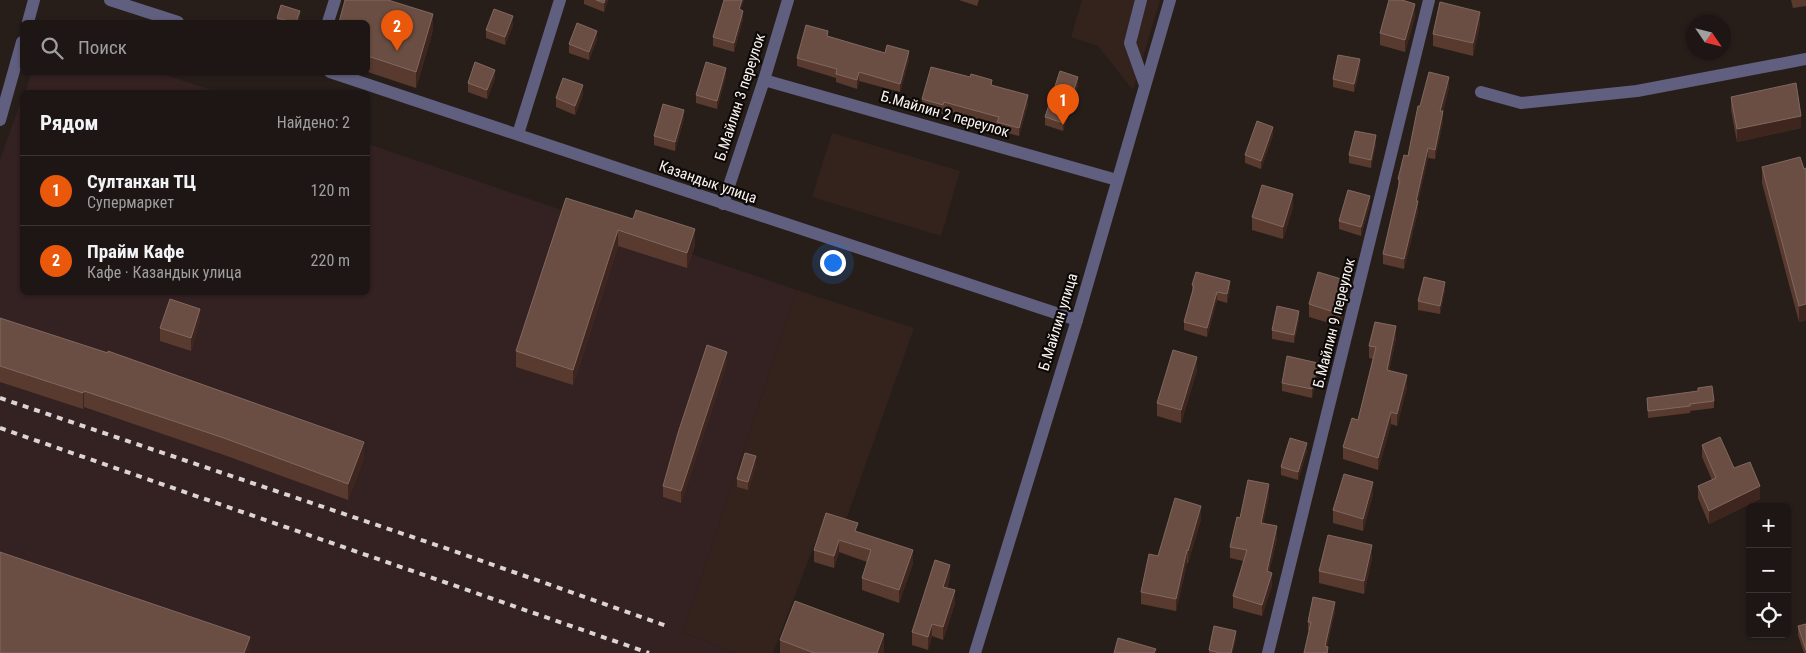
<!DOCTYPE html>
<html lang="ru">
<meta charset="utf-8">
<style>
body{margin:0;font-family:"Roboto Condensed",sans-serif;background:#2a2322;color:#f1f3f6}
.controls{position:absolute;right:15px;bottom:15px;display:grid;overflow:hidden;border-radius:8px;box-shadow:0 1px 4px #0004}
.controls button{width:45px;height:45px;display:grid;place-items:center;padding:0;border:0;border-bottom:1px solid #3b3534;background:#1d1614;color:#f1f3f6;font:25px sans-serif}
.compass{position:absolute;left:1686px;top:15px;width:45px;height:45px;border-radius:50%;background:#1d1614;box-shadow:0 1px 4px #0004;rotate:125deg}
.you{position:absolute;left:832px;top:262px;width:18px;height:18px;margin:-12px;border:4px solid #fff;border-radius:50%;background:#1a73e8;box-shadow:0 0 0 8px #1a73e833}
.badge{display:grid;place-items:center;width:32px;height:32px;border-radius:50%;background:#ea580c;color:#fff;font-size:16px;font-weight:700}
.pin{position:absolute;translate:-50% -41px;filter:drop-shadow(0 1px 2px #0008)}
.pin::after{content:'';position:absolute;top:26px;width:18px;height:15px;background:inherit;clip-path:polygon(0 0,100% 0,50% 100%)}
.list{margin:0;padding:0;list-style:none}
h2{display:flex;justify-content:space-between;align-items:center;height:65px;margin:0;padding:0 20px;font-size:21px}
h2 small{font-size:16px;font-weight:400;color:#a09fa0}
.list li{display:grid;grid-template-columns:32px 1fr auto;gap:15px;align-items:center;box-sizing:border-box;height:70px;padding:0 20px;border-top:1px solid #3b3534}
.list b{display:block;font-size:19px;white-space:nowrap}
.list p{margin:0;font-size:16px;white-space:nowrap;color:#a09fa0}
.list em{font-size:16px;font-style:normal;color:#a09fa0}
.icon{flex:none;width:28px;height:28px;fill:none;stroke:currentColor;stroke-width:2;stroke-linecap:round;stroke-linejoin:round}
.map{position:relative;flex:none;width:1806px;height:653px;overflow:hidden}
.search{position:absolute;background:#1d1614;box-shadow:0 1px 4px #0004;left:20px;top:20px;width:350px;height:55px;display:flex;align-items:center;gap:12px;box-sizing:border-box;padding:0 18px;border-radius:8px;color:#a09fa0;font-size:19px}
.panel{position:absolute;background:#1d1614;box-shadow:0 1px 4px #0004;left:20px;top:90px;width:350px;height:205px;border-radius:8px}
.map>svg:first-child{display:block}
</style>
<div class="map">
<svg width="1806" height="653" viewBox="0 0 1806 653">
<rect width="100%" height="100%" fill="#271e1a"/>
<!-- commercial -->
<g fill="#34221c">
<path d="M1082 0H1160L1133 90 1098 46 1071 37Z"/>
<path d="M832 133 960 171 941 236 812 197Z"/>
<path d="M797 290 914 328 843 528 823 522 773 653H736L683 633Z"/>
</g>
<!-- industrial -->
<g fill="#342122">
<path d="M32 72 159 73 218 92H25Z"/>
<path d="M22 98V292H368V144L797 290 683 633 736 653H0V160Z"/>
</g>
<g fill="none" stroke-linecap="round" stroke-linejoin="round">
<!-- minor -->
<g stroke="#615f7f" stroke-width="12">
<path d="M110 0 178 22"/>
<path d="M1141 0 1130 43 1145 85"/>
<path d="M28 22 34 0"/>
<path d="M328 22 335 0"/>
<path d="M330 72C579 155 827 239 1077 320"/>
<path d="M764 80 1117 180"/>
<path d="M1481 92 1521 103 1637 91 1806 59"/>
<path d="M0 120 22 42"/>
<path d="M518 134 560 0"/>
<path d="M723 204 764 80 788 0"/>
<path d="M975 653 1077 320 1170 0"/>
<path d="M1268 653 1429 0"/>
</g>
<!-- rail -->
<g stroke="#dbd4d2" stroke-width="4" stroke-dasharray="6 6" stroke-linecap="butt">
<path d="M0 398 451 550 667 626"/>
<path d="M0 428 649 653"/>
</g>
</g>
<!-- wall -->
<g fill="#593a2f">
<path d="M584 0H608L604 12 584 4Z"/>
<path d="M959 0H979L977 6Z"/>
<path d="M1791 0H1806V6L1793 8Z"/>
<path d="M741 10 743 19 734 52 713 46V37Z"/>
<path d="M1415 16 1405 52 1380 45V33Z"/>
<path d="M277 18 300 19 299 22H277Z"/>
<path d="M368 22 433 30 416 88 368 72Z"/>
<path d="M1480 24 1473 56 1433 46V34Z"/>
<path d="M513 25 505 45 486 38V30Z"/>
<path d="M828 36 909 60 900 92 859 81 857 89 836 82V78L797 66V58Z"/>
<path d="M597 39 589 60 569 53V44Z"/>
<path d="M1360 68 1354 92 1333 87V79Z"/>
<path d="M726 76 717 109 696 103V95Z"/>
<path d="M495 78 487 99 468 92V83Z"/>
<path d="M992 85 1028 104 1019 136 997 130V125L944 110 943 114 922 108V99Z"/>
<path d="M1078 85 1063 131 1045 125V117Z"/>
<path d="M1449 87 1443 112V121L1435 159 1428 158 1418 202V211L1404 269 1383 264V254L1398 188V179L1408 156Z"/>
<path d="M583 94 575 115 556 107V98Z"/>
<path d="M1731 97 1801 128 1737 142 1731 110Z"/>
<path d="M684 118 675 151 654 145V136Z"/>
<path d="M1273 135 1261 169 1245 163V155Z"/>
<path d="M1376 144 1371 168 1349 163V155Z"/>
<path d="M1762 167 1804 169 1806 168V320L1799 322 1762 183Z"/>
<path d="M566 198 695 245 687 268 618 246 573 385 516 367V351Z"/>
<path d="M1370 204 1361 236 1339 229V221Z"/>
<path d="M1293 207 1283 239 1252 230V217Z"/>
<path d="M1192 285 1230 290 1227 303 1217 300 1207 337 1184 330V322L1192 292Z"/>
<path d="M1445 290 1440 314 1418 310V301Z"/>
<path d="M1348 294 1340 326 1309 317V304Z"/>
<path d="M0 318 364 458 348 500 224 455 84 407 83 409 0 382Z"/>
<path d="M1299 319 1294 343 1272 339V330Z"/>
<path d="M200 321 191 351 160 341V328Z"/>
<path d="M1396 338 1389 371 1407 387 1397 426 1391 424 1378 470 1343 459V447L1358 420 1373 359 1369 358V346Z"/>
<path d="M727 363 681 503 663 497V486Z"/>
<path d="M1197 370 1181 423 1157 416V403Z"/>
<path d="M1318 371 1312 398 1282 391V383Z"/>
<path d="M1647 398 1714 401V408L1690 411V413L1648 418Z"/>
<path d="M1702 445 1734 468 1760 499 1709 524 1698 498V486L1712 480 1702 457Z"/>
<path d="M1307 451 1298 480 1281 475V467Z"/>
<path d="M756 465 748 490 737 487V479Z"/>
<path d="M1373 494 1363 531 1333 523V510Z"/>
<path d="M1269 496 1263 523 1277 538 1269 572 1272 585 1262 616 1233 608V596L1243 561 1230 558V547L1240 518Z"/>
<path d="M1201 519 1188 563H1187L1176 611 1141 604V592L1158 556Z"/>
<path d="M858 532 913 563 899 603 862 590V578L867 562 839 552 834 568 814 562V550Z"/>
<path d="M1372 558 1364 594 1319 583V571Z"/>
<path d="M950 577 947 588 955 603 943 640 932 636 928 650 912 645V632Z"/>
<path d="M1335 611 1327 646 1328 653 1309 630H1308V622Z"/>
<path d="M1806 624V653H1804L1798 635V626Z"/>
<path d="M1236 639 1232 653H1209V650Z"/>
<path d="M780 640 884 650 883 653H780Z"/>
</g>
<!-- shaded-wall -->
<g fill="#3e261e">
<path d="M605 0H608L604 12V3Z"/>
<path d="M742 0H744L739 18V9Z"/>
<path d="M1415 4V16L1405 52V40Z"/>
<path d="M300 11V19L299 22H296Z"/>
<path d="M743 11V19L734 52V43Z"/>
<path d="M1480 12V24L1473 56V43Z"/>
<path d="M433 14V30L416 88V72Z"/>
<path d="M513 16V25L505 45V37Z"/>
<path d="M597 31V39L589 60V52Z"/>
<path d="M909 51V60L900 92V84Z"/>
<path d="M1360 59V68L1354 92V84Z"/>
<path d="M726 68V76L717 109V101Z"/>
<path d="M495 70V78L487 99V90Z"/>
<path d="M859 72V81L857 89V80Z"/>
<path d="M1078 77V85L1063 131V123Z"/>
<path d="M1449 77V87L1443 112V121L1435 159V150L1440 111Z"/>
<path d="M583 85V94L575 115V106Z"/>
<path d="M1028 95V104L1019 136V128Z"/>
<path d="M684 110V118L675 151V142Z"/>
<path d="M1801 116V128L1737 142V129Z"/>
<path d="M1273 127V135L1261 169V161Z"/>
<path d="M1376 135V144L1371 168V160Z"/>
<path d="M1428 148V158L1418 202V211L1404 269V259Z"/>
<path d="M1293 194V207L1283 239V227Z"/>
<path d="M1370 196V204L1361 236V227Z"/>
<path d="M695 229V245L687 268V253Z"/>
<path d="M618 230V246L573 385V370Z"/>
<path d="M1230 281V290L1227 303V294Z"/>
<path d="M1348 281V294L1340 326V314Z"/>
<path d="M1445 282V290L1440 314V306Z"/>
<path d="M1217 292V300L1207 337V328Z"/>
<path d="M1806 304V320L1799 322V306Z"/>
<path d="M200 309V321L191 351V338Z"/>
<path d="M1299 311V319L1294 343V335Z"/>
<path d="M1396 326V338L1387 382V370Z"/>
<path d="M727 352V363L681 503V491Z"/>
<path d="M1197 357V370L1181 423V410Z"/>
<path d="M1318 363V371L1312 398V389Z"/>
<path d="M1407 375V387L1397 426V414Z"/>
<path d="M84 391V407L83 409V393Z"/>
<path d="M1391 412V424L1378 470V458Z"/>
<path d="M364 442V458L348 500V484Z"/>
<path d="M1307 443V451L1298 480V472Z"/>
<path d="M756 456V465L748 490V482Z"/>
<path d="M1373 482V494L1363 531V519Z"/>
<path d="M1269 484V496L1261 534V523Z"/>
<path d="M1760 486V499L1709 524V511Z"/>
<path d="M1201 506V519L1188 563V551Z"/>
<path d="M1277 526V538L1267 583V571Z"/>
<path d="M839 540V552L834 568V556Z"/>
<path d="M1372 545V558L1364 594V581Z"/>
<path d="M913 550V563L899 603V590Z"/>
<path d="M1187 550V563L1176 611V599Z"/>
<path d="M950 565V577L943 599V587Z"/>
<path d="M1272 573V585L1262 616V605Z"/>
<path d="M955 590V603L943 640V627Z"/>
<path d="M1335 602V611L1325 653V646Z"/>
<path d="M932 624V636L928 650V637Z"/>
<path d="M1236 631V639L1232 653H1231Z"/>
<path d="M884 634V650L883 653H877Z"/>
<path d="M250 637V653H244Z"/>
</g>
<!-- building -->
<g fill="#6a4e44" stroke="#81685f">
<path d="M345 0H388L433 14 416 72 368 56V22H339Z"/>
<path d="M596 0H605L604 3Z"/>
<path d="M724 0H742L739 9 743 11 734 43 713 37Z"/>
<path d="M1389 0H1402L1415 4 1405 40 1380 33Z"/>
<path d="M1440 2 1480 12 1473 43 1433 34Z"/>
<path d="M281 5 300 11 296 22H292L277 18Z"/>
<path d="M494 9 513 16 505 37 486 30Z"/>
<path d="M577 23 597 31 589 52 569 44Z"/>
<path d="M806 25 828 31 827 36 885 53 887 45 909 51 900 84 859 72 857 80 836 74 837 69 797 58Z"/>
<path d="M1338 55 1360 59 1354 84 1333 79Z"/>
<path d="M475 62 495 70 487 90 468 83Z"/>
<path d="M706 62 726 68 717 101 696 95Z"/>
<path d="M931 67 970 77 971 74 992 80 991 85 1028 95 1019 128 997 122 999 117 944 102 943 105 922 99Z"/>
<path d="M1060 71 1078 77 1063 123 1045 117Z"/>
<path d="M1429 72 1449 77 1440 111H1443L1435 150 1428 148 1416 201H1418L1404 259 1383 254 1400 180 1398 179 1404 155 1408 156 1418 106H1420Z"/>
<path d="M563 78 583 85 575 106 556 98Z"/>
<path d="M1796 83 1801 116 1737 129 1731 97Z"/>
<path d="M663 104 684 110 675 142 654 136Z"/>
<path d="M1257 121 1273 127 1261 161 1245 155Z"/>
<path d="M1355 131 1376 135 1371 160 1349 155Z"/>
<path d="M1800 157 1804 169 1806 168V304L1799 306 1762 167Z"/>
<path d="M1262 185 1293 194 1283 227 1252 217Z"/>
<path d="M1348 190 1370 196 1361 227 1339 221Z"/>
<path d="M566 198 633 219 636 210 695 229 687 253 618 230 573 370 516 351Z"/>
<path d="M1196 272 1230 281 1227 294 1217 292 1207 328 1184 322 1194 286 1192 285Z"/>
<path d="M1318 272 1348 281 1340 314 1309 304Z"/>
<path d="M1424 277 1445 282 1440 306 1418 301Z"/>
<path d="M170 299 200 309 191 338 160 328Z"/>
<path d="M1277 306 1299 311 1294 335 1272 330Z"/>
<path d="M0 318 108 353V351L364 442 348 484 224 438 84 391 83 393 0 366Z"/>
<path d="M1375 322 1396 326 1387 370 1407 375 1397 414 1391 412 1378 458 1343 447 1352 418 1358 420 1376 347 1369 346Z"/>
<path d="M707 345 727 352 681 491 663 486 678 433Z"/>
<path d="M1173 350 1197 357 1181 410 1157 403Z"/>
<path d="M1287 356 1318 363 1312 389 1282 383Z"/>
<path d="M1712 386 1714 401 1690 404V406L1648 411 1647 398 1698 391V388Z"/>
<path d="M1720 437 1734 468 1750 462 1760 486 1709 511 1698 486 1716 478 1702 445Z"/>
<path d="M1290 438 1307 443 1298 472 1281 467Z"/>
<path d="M745 453 756 456 748 482 737 479Z"/>
<path d="M1344 474 1373 482 1363 519 1333 510Z"/>
<path d="M1248 480 1269 484 1261 523 1277 526 1267 571 1272 573 1262 605 1233 596 1247 550 1230 547 1237 517 1240 518Z"/>
<path d="M1175 498 1201 506 1188 551 1187 550 1176 599 1141 592 1149 554 1158 556Z"/>
<path d="M826 513 858 523 855 531 913 550 899 590 862 578 871 550 839 540 834 556 814 550Z"/>
<path d="M1328 535 1372 545 1364 581 1319 571Z"/>
<path d="M0 552 250 637 244 653H0Z"/>
<path d="M935 560 950 565 943 587 955 590 943 627 932 624 928 637 912 632Z"/>
<path d="M1313 597 1335 602 1325 646 1328 647 1327 653H1304L1311 622H1308Z"/>
<path d="M795 601 884 634 877 653H814L780 640Z"/>
<path d="M1806 624V650L1798 626Z"/>
<path d="M1214 626 1236 631 1231 653H1220L1209 650Z"/>
<path d="M1118 638 1156 649 1154 653H1114Z"/>
</g>
<g text-anchor="middle" stroke-width="4.5" stroke-linejoin="round" paint-order="stroke">
<!-- street labels -->
<g font-size="15" fill="#faf3f1" stroke="#0d0907">
<text transform="translate(740 97) rotate(-72)" y="5">Б.Майлин 3 переулок</text>
<text transform="translate(945 114) rotate(16)" y="5">Б.Майлин 2 переулок</text>
<text transform="translate(708 182) rotate(19)" y="5">Казандык улица</text>
<text transform="translate(1058 322) rotate(-73)" y="5">Б.Майлин улица</text>
<text transform="translate(1334 323) rotate(-76)" y="5">Б.Майлин 9 переулок</text>
</g>
</g>
</svg>
<div class="controls">
<button>+</button>
<button>−</button>
<button><svg class="icon" aria-label="locate" viewBox="0 0 24 24"><circle cx="12" cy="12" r="6"/><path d="M12 2v4M12 18v4M2 12h4M18 12h4"/></svg></button>
</div>
<svg class="compass" viewBox="-18 -18 36 36"><path d="M0-13l5 13h-10z" fill="#e53935"/><path d="M0 13l5-13h-10z" fill="#a09fa0"/></svg>
<div class="you"></div>
<div class="pin badge" style="left:1063px;top:125px">1</div>
<div class="pin badge" style="left:397px;top:51px">2</div>
<div class="search"><svg class="icon" aria-label="search" viewBox="0 0 24 24"><circle cx="10" cy="10" r="6"/><path d="M15 15l6 6"/></svg>Поиск</div>
<section class="panel">
<h2>Рядом<small>Найдено: 2</small></h2>
<ul class="list">
<li><span class="badge">1</span><div><b>Султанхан ТЦ</b><p>Супермаркет</p></div><em>120 m</em></li>
<li><span class="badge">2</span><div><b>Прайм Кафе</b><p>Кафе · Казандык улица</p></div><em>220 m</em></li>
</ul>
</section>
</div>
